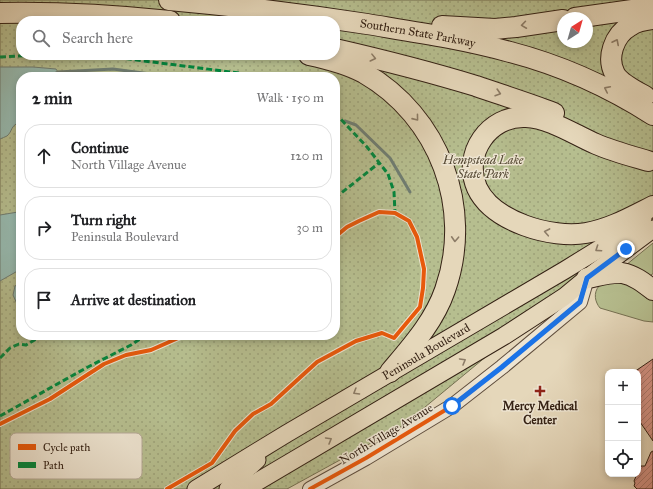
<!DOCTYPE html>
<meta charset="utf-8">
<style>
body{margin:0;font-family:"IM FELL Great Primer",serif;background:#f2f2f2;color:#202124}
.controls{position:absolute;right:12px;bottom:12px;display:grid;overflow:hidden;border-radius:8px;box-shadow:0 2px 6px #0003}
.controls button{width:36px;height:36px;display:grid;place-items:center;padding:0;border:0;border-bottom:1px solid #e0e0e0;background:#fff;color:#202124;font:20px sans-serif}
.compass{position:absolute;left:557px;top:12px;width:36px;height:36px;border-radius:50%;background:#fff;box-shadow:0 2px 6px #0003;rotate:37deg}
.stop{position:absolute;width:12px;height:12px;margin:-9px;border:3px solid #1a73e8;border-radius:50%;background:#fff}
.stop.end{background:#1a73e8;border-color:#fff;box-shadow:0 1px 4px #0008}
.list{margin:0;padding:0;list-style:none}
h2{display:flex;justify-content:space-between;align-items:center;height:52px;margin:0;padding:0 16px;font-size:17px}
h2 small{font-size:13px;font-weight:400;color:#757577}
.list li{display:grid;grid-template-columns:26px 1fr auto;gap:12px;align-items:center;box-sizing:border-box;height:64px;margin:0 8px 8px;padding:0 8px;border:1px solid #e0e0e0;border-radius:16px}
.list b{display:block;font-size:15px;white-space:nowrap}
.list p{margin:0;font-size:13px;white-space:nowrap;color:#757577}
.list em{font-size:13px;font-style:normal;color:#757577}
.icon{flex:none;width:22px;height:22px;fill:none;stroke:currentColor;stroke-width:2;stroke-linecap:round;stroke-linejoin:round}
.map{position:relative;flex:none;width:653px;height:489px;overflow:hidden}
.search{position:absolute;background:#fff;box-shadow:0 2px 6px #0003;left:16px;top:16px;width:324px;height:44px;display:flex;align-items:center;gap:10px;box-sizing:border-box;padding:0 14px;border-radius:16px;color:#757577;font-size:15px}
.panel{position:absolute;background:#fff;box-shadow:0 2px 6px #0003;left:16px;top:72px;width:324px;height:268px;border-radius:16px}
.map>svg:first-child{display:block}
</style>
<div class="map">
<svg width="653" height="489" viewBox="0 0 653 489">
<defs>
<pattern id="park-dots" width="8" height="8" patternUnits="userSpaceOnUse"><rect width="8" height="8" fill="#b6be8f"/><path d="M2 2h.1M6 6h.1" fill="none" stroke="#9da37a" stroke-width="1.8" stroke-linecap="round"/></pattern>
<pattern id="building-hatch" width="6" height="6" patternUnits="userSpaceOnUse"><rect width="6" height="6" fill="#d69386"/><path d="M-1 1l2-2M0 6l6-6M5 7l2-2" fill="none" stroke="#ae786c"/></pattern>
</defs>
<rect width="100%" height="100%" fill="#e5d7ba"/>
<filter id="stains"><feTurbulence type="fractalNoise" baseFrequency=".005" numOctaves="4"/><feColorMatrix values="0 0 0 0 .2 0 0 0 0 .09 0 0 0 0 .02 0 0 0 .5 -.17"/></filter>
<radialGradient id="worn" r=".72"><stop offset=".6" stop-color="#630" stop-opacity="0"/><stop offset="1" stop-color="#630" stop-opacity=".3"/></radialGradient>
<!-- grass -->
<g fill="#b6be8f" stroke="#757052">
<path d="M653 243V274H652L648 279 626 265Z"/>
<path d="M610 279H627L653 296V322L644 321 600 308C595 302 593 293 599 286 601 283 607 281 610 279Z"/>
</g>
<!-- park -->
<path fill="url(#park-dots)" stroke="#757052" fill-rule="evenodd" d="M0 0H653V219L402 426 287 489H0ZM563 18H587V42H563ZM21 21H335V55H21ZM21 77H335V335H21Z"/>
<!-- water -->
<g fill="#96bab0" stroke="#6f7d72">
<path d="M0 67H33L56 69 58 72 56 77H21V122C10 125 13 131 7 136 5 137 2 138 0 139Z"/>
<path d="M18 212 21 213V269L0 281V215Z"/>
<path d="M21 282V306L17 304 13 295 15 286Z"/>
</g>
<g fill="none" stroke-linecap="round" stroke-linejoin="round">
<!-- stream -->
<g stroke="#6f7d72" stroke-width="3">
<path d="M54 74 58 72 113 69 173 77"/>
<path d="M335 118H336"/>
<path d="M345 121 356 125 390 158 410 192"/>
</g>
</g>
<!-- building -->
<g fill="url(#building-hatch)" stroke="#342114">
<path d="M653 359V441L638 419V372H634Z"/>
<path d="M653 451V489H637L634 486 635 483 634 481 637 474H638L641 466H645L651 452Z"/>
</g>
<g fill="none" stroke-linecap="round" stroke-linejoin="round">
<!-- minor casing -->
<g stroke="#604e3e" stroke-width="16">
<path id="minor" d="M310 489 366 458 452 406 502 367 580 302 587 278"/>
</g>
<!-- major casing -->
<g stroke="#342114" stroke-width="19">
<g id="major">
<path id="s1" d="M196 489 286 434 565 270 599 249 643 218"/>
<path d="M228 489 237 478 257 460"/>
<path d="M245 489 504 336 564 297 587 278 653 229"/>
</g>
</g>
<!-- highway casing -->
<g stroke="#342114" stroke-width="22">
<g id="highway">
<path id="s2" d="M169 0C236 6 302 14 367 24 415 32 463 39 510 52 560 65 609 87 653 115"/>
<path d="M0 13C57 12 113 15 170 21"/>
<path d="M575 18 653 7"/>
<path d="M442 26 495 29 516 27 563 20"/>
<path d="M335 49C383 60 430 72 476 86 502 95 528 103 554 113"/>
<path d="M309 55C328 59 347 64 364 73 439 116 474 208 445 290 434 322 411 347 390 372"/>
<path d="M645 96C636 91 620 83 615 74 606 58 614 35 630 26 637 21 645 20 653 19"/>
<path d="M648 161C631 156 612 151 596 144 575 135 550 118 526 117 489 115 462 154 477 188 493 222 552 239 586 233 610 229 631 217 653 206"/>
<path d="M587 278C598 276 610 272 622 273 634 275 644 283 653 290"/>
</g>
</g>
<!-- minor -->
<use href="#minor" stroke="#eee5d2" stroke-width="14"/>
<!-- major -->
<use href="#major" stroke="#e5d7ba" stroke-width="17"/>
<!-- highway -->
<use href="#highway" stroke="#e5d7ba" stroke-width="20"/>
<!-- quiet -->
<g stroke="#00873e" stroke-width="3" stroke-dasharray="6 3" stroke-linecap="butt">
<path d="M0 57 37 55 121 58 270 77"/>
<path d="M335 113 367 147 388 174 394 192 395 213"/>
<path d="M335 198 379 163"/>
<path d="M0 358 10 348 19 344 26 345 43 335"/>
<path d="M0 416 86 368 131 345 146 335"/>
</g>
<!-- cycleway casing -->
<g stroke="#eee5d2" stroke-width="6">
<g id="cycleway">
<path d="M0 424 50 399 104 364 126 355 151 350 185 335"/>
<path d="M167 489 212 463 235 431 253 414 271 404 317 362 356 341 382 333 394 338 420 307 423 288 424 269 417 237 409 221 395 213 379 212 359 221 347 227 335 237"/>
<path d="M310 489 366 458 452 406 502 367 580 302 587 278"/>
</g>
</g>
<!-- cycleway -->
<use href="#cycleway" stroke="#e8590c" stroke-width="4"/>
</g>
<!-- one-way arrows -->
<defs><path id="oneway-chevron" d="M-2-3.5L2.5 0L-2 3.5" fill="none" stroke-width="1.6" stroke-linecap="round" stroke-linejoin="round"/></defs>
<g stroke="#8c7c67">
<use href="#oneway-chevron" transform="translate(524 25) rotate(172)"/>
<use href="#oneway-chevron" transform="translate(616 42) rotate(-63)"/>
<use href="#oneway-chevron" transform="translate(373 58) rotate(14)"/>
<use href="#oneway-chevron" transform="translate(607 89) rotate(-154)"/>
<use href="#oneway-chevron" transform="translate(498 93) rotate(17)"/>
<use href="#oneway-chevron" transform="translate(416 118) rotate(51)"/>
<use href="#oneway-chevron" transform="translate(547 232) rotate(-169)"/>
<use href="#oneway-chevron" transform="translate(455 239) rotate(93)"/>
<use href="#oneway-chevron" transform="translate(598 249) rotate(146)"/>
<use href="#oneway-chevron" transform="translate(463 361) rotate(-30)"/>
<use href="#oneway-chevron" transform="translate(356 392) rotate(149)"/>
<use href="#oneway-chevron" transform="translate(329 440) rotate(-30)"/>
</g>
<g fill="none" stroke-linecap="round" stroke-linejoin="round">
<!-- route -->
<path stroke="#1a73e8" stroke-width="5" d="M452 406 502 367 580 302 587 278 626 249"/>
</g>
<!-- markers -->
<path fill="#8f2418" stroke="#eee5d2" stroke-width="1.5" d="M538 385h4v4h4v4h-4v4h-4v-4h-4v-4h4z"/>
<g text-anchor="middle" stroke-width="3" stroke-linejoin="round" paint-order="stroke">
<!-- street labels -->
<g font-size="12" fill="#342114" stroke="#eee5d2">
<text dy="4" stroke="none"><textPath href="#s2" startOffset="251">Southern State Parkway</textPath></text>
<text dy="4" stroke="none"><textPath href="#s1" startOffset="268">Peninsula Boulevard</textPath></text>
<text transform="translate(386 434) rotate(-31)" y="4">North Village Avenue</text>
</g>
<!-- park labels -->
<g font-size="12" font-style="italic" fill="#544833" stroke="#eee5d2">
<text x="483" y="164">Hempstead Lake<tspan x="483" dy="14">State Park</tspan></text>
</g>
<!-- poi labels -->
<g font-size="12" font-weight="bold" fill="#342114" stroke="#eee5d2">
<text x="540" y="410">Mercy Medical<tspan x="540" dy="14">Center</tspan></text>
</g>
</g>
<!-- legend -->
<rect x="10" y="433" width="132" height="46" rx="6" fill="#eee5d2" stroke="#b6aa99" stroke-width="1"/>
<rect x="18" y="444" width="18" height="6" fill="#e8590c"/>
<rect x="18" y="462" width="18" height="6" fill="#00873e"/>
<g font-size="11" fill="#342114">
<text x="43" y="451">Cycle path</text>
<text x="43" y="469">Path</text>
</g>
<rect width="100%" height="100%" filter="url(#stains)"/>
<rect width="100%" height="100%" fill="url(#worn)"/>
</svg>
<div class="controls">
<button>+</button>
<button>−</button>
<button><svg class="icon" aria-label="locate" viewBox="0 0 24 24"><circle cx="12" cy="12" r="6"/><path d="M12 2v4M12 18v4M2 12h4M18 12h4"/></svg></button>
</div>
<svg class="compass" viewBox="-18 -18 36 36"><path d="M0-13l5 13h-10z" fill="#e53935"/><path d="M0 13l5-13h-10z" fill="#757577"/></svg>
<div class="stop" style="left:452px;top:406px"></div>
<div class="stop end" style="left:626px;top:249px"></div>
<div class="search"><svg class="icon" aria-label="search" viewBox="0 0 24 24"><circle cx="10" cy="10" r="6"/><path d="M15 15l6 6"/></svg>Search here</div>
<section class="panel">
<h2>2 min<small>Walk · 150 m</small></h2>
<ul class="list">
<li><svg class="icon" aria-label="ahead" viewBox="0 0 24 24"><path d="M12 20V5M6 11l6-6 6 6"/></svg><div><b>Continue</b><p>North Village Avenue</p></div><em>120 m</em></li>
<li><svg class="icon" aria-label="right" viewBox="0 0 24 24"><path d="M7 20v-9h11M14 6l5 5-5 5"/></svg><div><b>Turn right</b><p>Peninsula Boulevard</p></div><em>30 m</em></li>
<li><svg class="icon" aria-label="arrive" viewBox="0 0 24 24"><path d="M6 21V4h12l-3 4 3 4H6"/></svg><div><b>Arrive at destination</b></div></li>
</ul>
</section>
</div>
